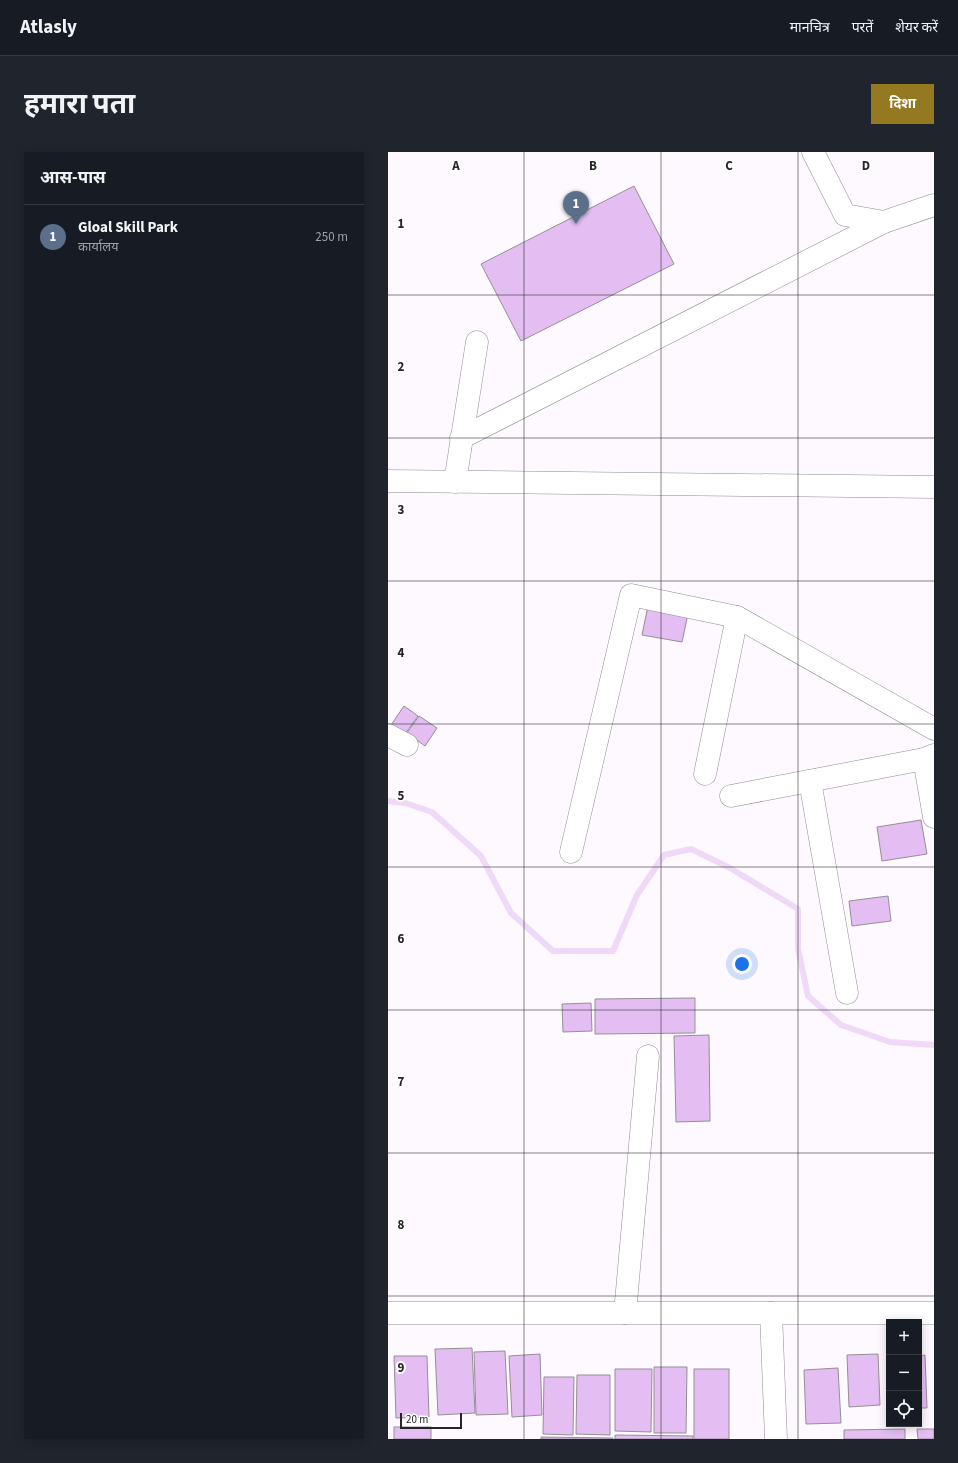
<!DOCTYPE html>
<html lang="hi">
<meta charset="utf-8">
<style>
body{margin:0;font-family:"Source Sans 3","Noto Sans Devanagari",sans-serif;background:#20242c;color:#f1f3f6}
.controls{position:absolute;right:12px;bottom:12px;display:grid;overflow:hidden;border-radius:0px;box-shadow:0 2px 10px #0003}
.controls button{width:36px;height:36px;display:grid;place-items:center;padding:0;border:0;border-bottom:1px solid #363941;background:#171b24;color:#f1f3f6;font:20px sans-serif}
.scale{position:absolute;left:12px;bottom:10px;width:62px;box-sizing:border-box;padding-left:4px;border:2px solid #262426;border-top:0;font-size:11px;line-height:14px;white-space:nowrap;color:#262426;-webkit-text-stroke:3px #fff;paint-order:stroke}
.you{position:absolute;left:354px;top:812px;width:14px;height:14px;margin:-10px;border:3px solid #fff;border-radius:50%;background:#1a73e8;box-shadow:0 0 0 6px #1a73e833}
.badge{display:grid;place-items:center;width:26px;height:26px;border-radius:50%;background:#957920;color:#fff;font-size:13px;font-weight:700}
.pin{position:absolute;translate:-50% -33px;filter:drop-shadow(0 1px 2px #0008)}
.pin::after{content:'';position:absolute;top:21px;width:14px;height:12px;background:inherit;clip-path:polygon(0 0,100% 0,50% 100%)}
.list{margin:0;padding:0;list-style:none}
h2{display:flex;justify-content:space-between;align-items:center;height:52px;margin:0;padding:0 16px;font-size:17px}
h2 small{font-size:13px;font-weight:400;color:#9ea1a6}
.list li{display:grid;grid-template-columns:26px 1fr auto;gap:12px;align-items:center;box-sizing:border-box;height:64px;padding:0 16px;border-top:1px solid #363941}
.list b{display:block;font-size:15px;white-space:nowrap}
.list p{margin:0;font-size:13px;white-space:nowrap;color:#9ea1a6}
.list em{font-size:13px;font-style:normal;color:#9ea1a6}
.icon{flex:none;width:22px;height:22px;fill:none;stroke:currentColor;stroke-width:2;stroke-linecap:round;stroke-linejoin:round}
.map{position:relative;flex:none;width:546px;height:1287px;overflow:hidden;border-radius:0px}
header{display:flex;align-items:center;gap:24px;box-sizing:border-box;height:56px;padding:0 20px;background:#171b24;border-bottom:1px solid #363941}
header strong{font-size:19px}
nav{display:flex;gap:22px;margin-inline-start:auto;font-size:14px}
.intro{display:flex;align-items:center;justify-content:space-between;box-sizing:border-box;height:96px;padding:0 24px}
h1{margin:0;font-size:28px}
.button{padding:10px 18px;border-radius:0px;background:#957920;color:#fff;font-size:14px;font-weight:700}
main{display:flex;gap:24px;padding:0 24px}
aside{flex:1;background:#171b24;border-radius:0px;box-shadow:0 2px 10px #0003}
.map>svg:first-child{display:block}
</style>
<header>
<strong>Atlasly</strong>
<nav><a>मानचित्र</a><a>परतें</a><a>शेयर करें</a></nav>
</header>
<div class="intro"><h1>हमारा पता</h1><a class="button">दिशा</a></div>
<main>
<aside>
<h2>आस-पास<small></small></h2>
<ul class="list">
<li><span class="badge" style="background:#5c6f8a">1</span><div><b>Gloal Skill Park</b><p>कार्यालय</p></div><em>250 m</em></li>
</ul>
</aside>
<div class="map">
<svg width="546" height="1287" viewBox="0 0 546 1287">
<rect width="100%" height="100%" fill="#fdf9fe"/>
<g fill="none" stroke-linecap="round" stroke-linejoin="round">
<!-- stream -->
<path stroke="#efd8f8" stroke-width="6" d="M0 649 17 651 44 660 93 704 123 761 165 799H225L249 743 276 703 303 697 342 716 410 757V797L420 844 453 873 502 890 546 893"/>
</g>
<!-- building -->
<g fill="#e4bef3" stroke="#948f95">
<path d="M246 34 286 112 133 189 93 112Z"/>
<path d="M260 454 300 462 294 490 254 483Z"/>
<path d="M16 554 30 564 17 582 3 573Z"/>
<path d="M31 564 49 576 37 594 19 581Z"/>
<path d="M533 668 539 702 494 709 489 675Z"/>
<path d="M500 744 503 769 464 774 461 749Z"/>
<path d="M307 846V881L207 882V847Z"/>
<path d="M203 851 204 879 175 880 174 852Z"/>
<path d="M321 883 322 969 288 970 286 884Z"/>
<path d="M84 1196 87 1261 50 1263 47 1197Z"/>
<path d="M117 1199 120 1262 88 1263 86 1200Z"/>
<path d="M152 1202 154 1263 124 1265 121 1204Z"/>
<path d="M490 1202 492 1253 461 1255 459 1203Z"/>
<path d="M537 1203 539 1256H531V1204Z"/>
<path d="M6 1204H39L41 1265 8 1266Z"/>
<path d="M266 1215H299L298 1281H266Z"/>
<path d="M450 1216 453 1271 418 1272 416 1218Z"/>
<path d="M227 1217H264L263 1280 227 1279Z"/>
<rect x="306" y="1217" width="35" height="70"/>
<path d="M189 1223H222V1283L188 1282Z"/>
<path d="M156 1225H186L185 1283 155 1282Z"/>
<rect x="6" y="1275" width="37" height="12"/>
<path d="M517 1277V1287H456V1278Z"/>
<path d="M529 1277H546V1287H530Z"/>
<path d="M227 1283 305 1284V1287H227Z"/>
<path d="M153 1285 225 1286V1287H153Z"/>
</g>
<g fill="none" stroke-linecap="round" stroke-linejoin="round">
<!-- minor casing -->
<g stroke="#908c92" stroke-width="23">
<g id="minor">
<path d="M425 0 457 63 496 70"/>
<path d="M73 286 496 70 546 53"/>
<path d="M0 329 546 335"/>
<path d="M67 330 89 190"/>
<path d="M0 583 19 593"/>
<path d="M536 607 546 665"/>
<path d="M317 622 349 465"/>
<path d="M422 629 459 841"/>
<path d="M343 644 536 607 546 603"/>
<path d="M183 700 243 443 349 465 546 577"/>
<path d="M0 1161H546"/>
<path d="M237 1161 260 904"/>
<path d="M383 1161 388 1287"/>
</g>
</g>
<!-- minor -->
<use href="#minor" stroke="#fff" stroke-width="22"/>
</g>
<!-- grid -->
<path fill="none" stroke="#262426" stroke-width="1" stroke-opacity="0.55" d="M136 0V1287M273 0V1287M410 0V1287M0 143H546M0 286H546M0 429H546M0 572H546M0 715H546M0 858H546M0 1001H546M0 1144H546"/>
<g font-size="13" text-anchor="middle" font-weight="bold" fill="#262426" stroke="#fff" stroke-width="4" stroke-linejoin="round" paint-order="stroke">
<text x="68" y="18">A</text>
<text x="205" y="18">B</text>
<text x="341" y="18">C</text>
<text x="478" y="18">D</text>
<text x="13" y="76">1</text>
<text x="13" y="219">2</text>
<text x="13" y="362">3</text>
<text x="13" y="505">4</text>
<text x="13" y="648">5</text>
<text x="13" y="791">6</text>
<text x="13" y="934">7</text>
<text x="13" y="1077">8</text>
<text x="13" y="1220">9</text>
</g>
</svg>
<div class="controls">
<button>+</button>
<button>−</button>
<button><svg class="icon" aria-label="locate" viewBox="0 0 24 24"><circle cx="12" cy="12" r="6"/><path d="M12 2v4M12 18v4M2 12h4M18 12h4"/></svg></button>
</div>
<div class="scale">20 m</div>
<div class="you"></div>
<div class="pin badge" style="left:188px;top:72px;background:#5c6f8a">1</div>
</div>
</main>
